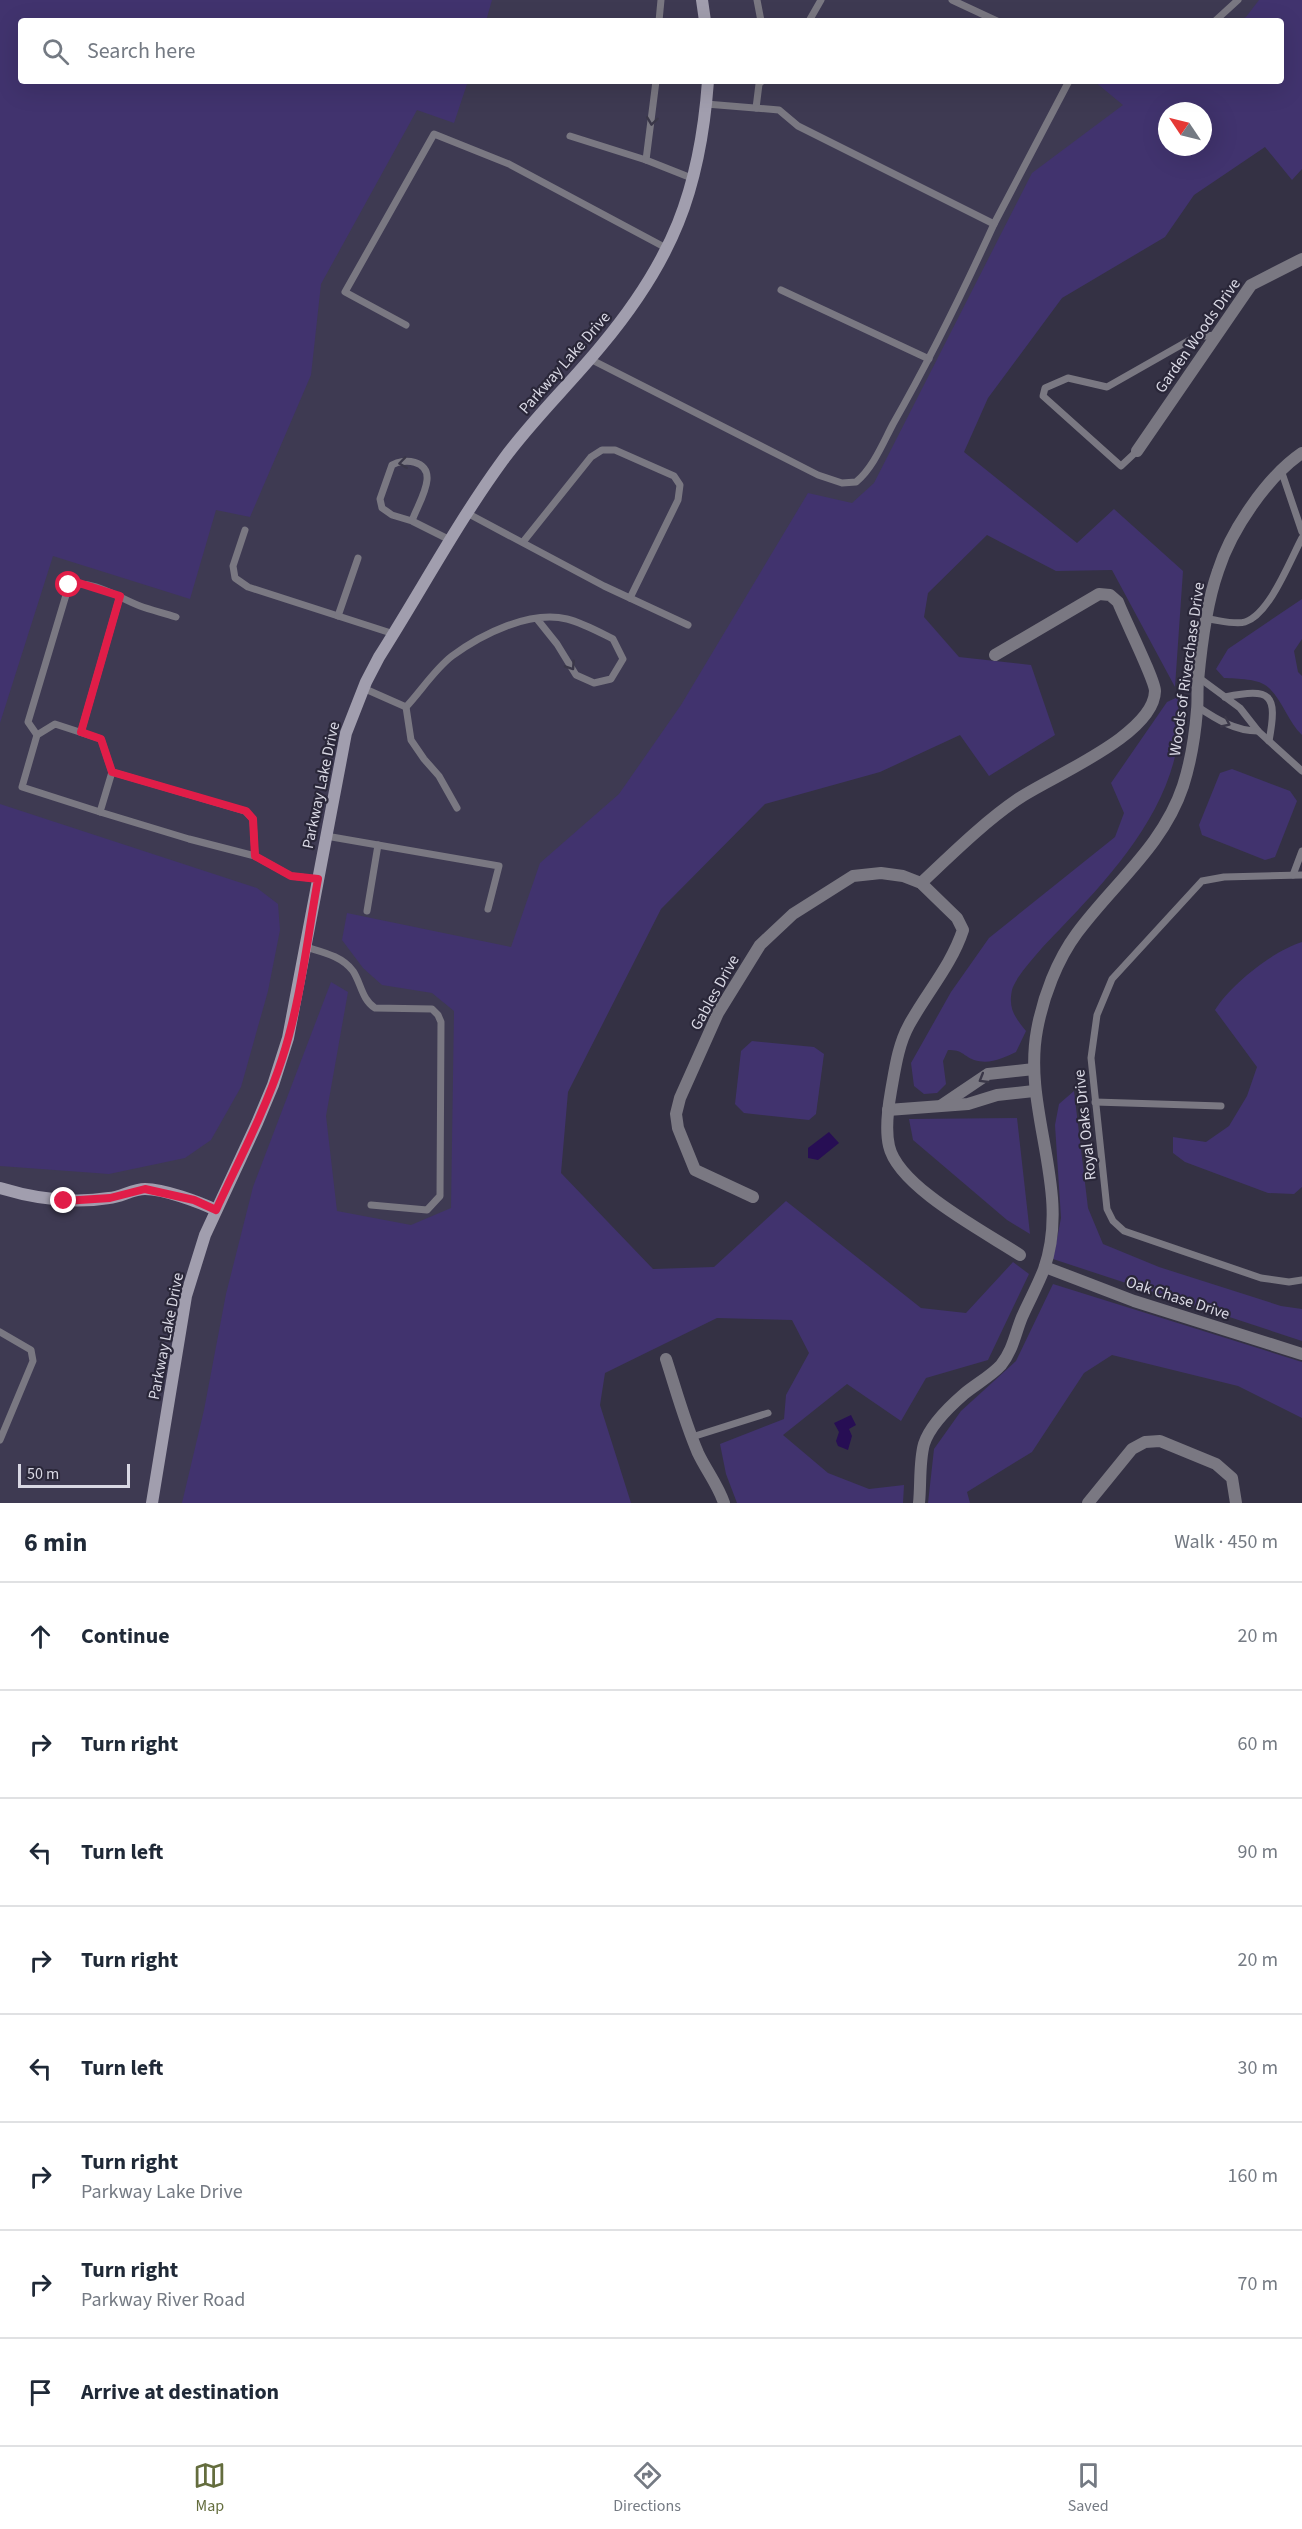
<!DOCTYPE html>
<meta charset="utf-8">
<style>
body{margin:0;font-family:"Source Sans 3",sans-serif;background:#f2f2f3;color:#1f2937}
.compass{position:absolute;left:1158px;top:102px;width:54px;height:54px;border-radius:50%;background:#fff;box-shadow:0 6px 24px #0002;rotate:305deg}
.scale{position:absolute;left:18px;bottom:15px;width:112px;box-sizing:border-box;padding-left:6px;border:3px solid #d9d8e4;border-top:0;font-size:16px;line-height:21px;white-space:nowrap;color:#d9d8e4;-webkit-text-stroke:4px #2a2739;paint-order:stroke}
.stop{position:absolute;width:18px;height:18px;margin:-14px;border:4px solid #e11d48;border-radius:50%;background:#fff}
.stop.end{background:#e11d48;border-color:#fff;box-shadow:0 2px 6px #0008}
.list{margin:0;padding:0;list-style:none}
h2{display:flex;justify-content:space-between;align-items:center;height:78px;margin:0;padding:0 24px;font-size:26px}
h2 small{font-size:20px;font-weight:400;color:#747a83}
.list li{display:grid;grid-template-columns:39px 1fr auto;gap:18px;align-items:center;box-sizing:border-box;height:108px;padding:0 24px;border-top:2px solid #e0e1e3}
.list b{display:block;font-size:22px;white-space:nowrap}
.list p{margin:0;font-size:20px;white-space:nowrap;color:#747a83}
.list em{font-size:20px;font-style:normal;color:#747a83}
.icon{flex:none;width:33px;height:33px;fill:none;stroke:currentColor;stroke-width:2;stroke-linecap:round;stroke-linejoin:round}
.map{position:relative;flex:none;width:1302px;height:1503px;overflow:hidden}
.search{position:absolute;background:#fff;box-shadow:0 6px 24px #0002;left:18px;right:18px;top:18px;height:66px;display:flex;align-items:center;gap:15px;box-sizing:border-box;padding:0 21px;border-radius:6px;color:#747a83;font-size:22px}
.sheet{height:942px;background:#fff}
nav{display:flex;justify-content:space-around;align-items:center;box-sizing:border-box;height:84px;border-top:2px solid #e0e1e3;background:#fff;font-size:16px;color:#747a83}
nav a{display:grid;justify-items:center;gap:3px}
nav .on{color:#646d3e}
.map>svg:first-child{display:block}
</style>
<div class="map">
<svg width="1302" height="1503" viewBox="0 0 1302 1503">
<rect width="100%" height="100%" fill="#343144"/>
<!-- built -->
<path fill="#3e3a52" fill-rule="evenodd" d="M0 0H1302V103L1203 111H1167V147L1135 169 527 1050 393 1503H0ZM21 21H1281V81H21Z"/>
<!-- green -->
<g fill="#41336e" fill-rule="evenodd">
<path d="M0 0H492L486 21H21V81H468L454 123 417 110 321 284 311 375 250 517 216 510 190 599 53 556 0 723Z"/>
<path d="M1259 0H1302V169L1292 180 1265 147 1194 195 1165 237 1062 298 988 398 964 452 1077 543 1114 509 1183 571 1175 687 1112 570 1056 571 987 535 928 593 924 617 959 657 1031 665 1055 735 989 776 960 735 880 772 765 804 661 909 568 1092 561 1173 653 1269 714 1267 786 1201 921 1308 966 1313 1013 1262 1029 1274 988 1360 926 1378 901 1421 847 1384 783 1435 828 1473 869 1489 904 1485 903 1503H737L726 1474 720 1444 784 1419 786 1395 809 1353 792 1320 717 1318 605 1373 600 1405 631 1503H182L204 1410 226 1294 253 1187 331 982 348 992 326 1116 337 1211 411 1225 451 1208 454 1011 432 993 382 985 363 968 342 940 347 913 511 947 540 863 619 794 681 705 808 493 852 503 874 483 1032 173 1123 105 1094 81H1281V21H1238L1246 17ZM1167 111H1203V147H1167Z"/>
<path d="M1302 599V639L1294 651 1298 672 1302 676V735C1288 722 1283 701 1269 688 1259 678 1237 679 1224 678L1216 669 1228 649Z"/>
<path d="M1178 697C1178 711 1180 728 1178 742 1166 816 1110 877 1060 929 1049 940 1015 976 1012 990 1008 1009 1015 1017 1026 1031L1016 1052C1003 1058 990 1065 974 1060 962 1055 963 1050 948 1050L943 1061 946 1084 937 1093 924 1094 914 1086 911 1063 951 992 989 938 1115 837 1124 813 1111 783 1167 702Z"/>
<path d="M1232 769 1290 791 1297 801 1275 857 1265 860 1202 835 1199 825 1220 773Z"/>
<path d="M0 804 257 888 278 904 280 930 268 991 241 1087 211 1140 185 1158 109 1174 0 1166Z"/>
<path d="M1302 942V1187L1294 1194 1268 1193 1185 1162 1173 1153V1137L1206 1142 1229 1126 1247 1096 1257 1067 1215 1010C1231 984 1273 951 1302 942Z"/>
<path d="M752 1041 814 1047 824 1054 816 1114 809 1120 744 1113 735 1104 741 1051Z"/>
<path d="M1074 1091 1088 1208 1103 1244 1159 1267 1281 1306 1302 1309V1341L1053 1259 1061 1218 1055 1125 1059 1104Z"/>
<path d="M1017 1118 1030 1234 1007 1220 913 1140 909 1119Z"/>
<path d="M1053 1284 1302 1362V1418L1238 1386 1112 1355 1084 1373 1032 1452 967 1492 970 1503H928L934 1449 961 1411 1016 1361Z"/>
</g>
<!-- water -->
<g fill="#270e54">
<path d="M829 1132 839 1143 818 1160 808 1158V1148Z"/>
<path d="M851 1415 856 1425 849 1429 852 1436 848 1450 838 1446 836 1441 839 1432 834 1423Z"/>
</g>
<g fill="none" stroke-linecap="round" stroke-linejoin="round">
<!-- lane -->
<g stroke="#7a7882" stroke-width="7">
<path d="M757 0 761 21"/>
<path d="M952 0 997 21"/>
<path d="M659 21 661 0"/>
<path d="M809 21 821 0"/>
<path d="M1215 21 1238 0"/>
<path d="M706 104 779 110 798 126 994 224 1069 81"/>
<path d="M756 108 759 84 762 81"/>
<path d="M570 136 646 160 694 179"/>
<path d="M646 160 656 81"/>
<path d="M781 290 929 359"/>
<path d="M406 325 345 292 434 134 509 164 668 249"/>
<path d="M590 359 818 475 842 483 856 482C873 468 883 443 893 424 930 359 963 292 994 224"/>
<path d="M1137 451 1121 466 1043 396 1045 388 1068 378 1107 387 1195 337 1216 335"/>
<path d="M1281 470 1302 532"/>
<path d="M467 513 604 586 688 625"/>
<path d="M412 521C416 509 426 493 427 480 429 460 404 458 392 465L380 499 382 508 392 515 412 521 450 540"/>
<path d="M245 530 233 566 235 578 248 587 394 634"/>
<path d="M523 542 591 457 602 450H615L674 476 680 485 678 500 630 598"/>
<path d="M338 616 358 558"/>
<path d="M1208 619C1218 620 1235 625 1245 622 1270 614 1290 560 1302 538"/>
<path d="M1198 677 1240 708 1258 731 1302 771"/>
<path d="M363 688 406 707C421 691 435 669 452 656 482 634 530 610 567 619 583 623 599 632 613 639L623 659 611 679 594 683 576 675 557 644 537 619"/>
<path d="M1225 697C1271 688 1278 693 1269 741"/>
<path d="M406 707 411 740 424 759 439 776 457 808"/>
<path d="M1198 707C1216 719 1235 731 1258 731"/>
<path d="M81 732 120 596"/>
<path d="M37 735 55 724 101 739 112 772"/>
<path d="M100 812 22 787 37 735 28 722 69 585C96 580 116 597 140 606 151 610 164 613 176 617"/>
<path d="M326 836 499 866 488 909"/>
<path d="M255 856 253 819 245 811 112 772 100 812 189 839 255 856 291 876 318 879"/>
<path d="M1293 875 1302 851"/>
<path d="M1302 875 1224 877 1202 881 1112 979 1097 1015 1091 1058 1107 1209 1113 1221 1124 1231 1261 1278 1289 1282 1302 1280"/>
<path d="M367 911 378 845"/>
<path d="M306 947C322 952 342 956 353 971 361 983 362 1000 375 1008L432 1009 438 1015 441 1022 440 1196 427 1210 371 1205"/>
<path d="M1095 1102 1221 1106"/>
<path d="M0 1332 31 1350 33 1361 0 1440"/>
<path d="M692 1437 768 1413"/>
</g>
<!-- street -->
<g stroke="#7a7882" stroke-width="12">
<path d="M1137 451 1251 285 1302 259"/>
<path d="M921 883C952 854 983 823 1018 799 1052 776 1154 735 1155 691 1155 680 1124 618 1118 602L1110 595 1099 594 995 655"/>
<path d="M942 1105 988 1074 1034 1069"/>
<path d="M888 1110 968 1104 997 1095 1034 1091"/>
<path d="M753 1197 695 1170 678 1128 676 1114 680 1098 718 1013 760 945 793 914 853 876 881 873 903 876 921 883 957 918 963 930C951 966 927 992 909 1025 898 1045 895 1069 891 1091 888 1108 885 1129 889 1146 898 1187 985 1232 1020 1255"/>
<path d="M1045 1267 1134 1301 1302 1354"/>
<path d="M666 1359C676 1390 685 1423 698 1453 706 1470 718 1485 724 1503"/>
<path d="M919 1503C921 1485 919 1462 924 1444 930 1425 949 1407 964 1394 976 1384 991 1376 1001 1365 1013 1350 1015 1334 1022 1317 1029 1301 1038 1285 1044 1269 1072 1190 1022 1110 1037 1030 1043 997 1057 960 1077 933 1114 883 1163 846 1183 786 1191 761 1195 736 1197 710 1198 701 1197 691 1198 681 1201 648 1207 602 1218 571 1231 530 1267 477 1302 453"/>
<path d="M1088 1503 1132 1449 1145 1442 1160 1441 1216 1464 1232 1478 1236 1503"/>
</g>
<!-- secondary -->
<g stroke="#a19eae" stroke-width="12">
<path d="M702 0 705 21"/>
<path d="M0 1188C36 1199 72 1204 109 1198 121 1197 133 1189 145 1189 164 1189 199 1202 216 1210"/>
<path d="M152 1503 186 1296 205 1235 257 1123 273 1085 288 1038 346 733 366 682 379 657C421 591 457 523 503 460 533 419 569 385 601 346 672 261 700 191 708 81"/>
</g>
</g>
<!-- one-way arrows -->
<defs><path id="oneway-chevron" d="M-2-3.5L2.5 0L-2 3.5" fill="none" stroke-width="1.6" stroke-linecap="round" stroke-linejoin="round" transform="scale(1.5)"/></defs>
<g stroke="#3a3748">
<use href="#oneway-chevron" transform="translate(652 121) rotate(98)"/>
<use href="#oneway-chevron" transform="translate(403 463) rotate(172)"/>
<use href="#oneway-chevron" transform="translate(571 666) rotate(57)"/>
<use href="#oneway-chevron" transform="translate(1226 723) rotate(25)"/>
<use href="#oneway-chevron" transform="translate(983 1079) rotate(149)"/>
</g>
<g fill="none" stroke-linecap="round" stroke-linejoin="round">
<!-- route -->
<path stroke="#e11d48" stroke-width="8" d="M64 1201 110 1198 145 1189 194 1200 216 1210C239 1160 265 1111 282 1059 301 1001 307 939 318 879L291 876 255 856 253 819 246 811 112 772 101 739 81 732 120 596 79 583 69 585"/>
</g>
<g text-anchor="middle" stroke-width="4.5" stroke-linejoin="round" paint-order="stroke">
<!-- street labels -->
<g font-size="16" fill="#d9d8e4" stroke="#2a2739">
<text transform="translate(1197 335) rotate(-55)" y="6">Garden Woods Drive</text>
<text transform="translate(564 362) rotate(-49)" y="6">Parkway Lake Drive</text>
<text transform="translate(1186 669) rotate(-82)" y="6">Woods of Riverchase Drive</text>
<text transform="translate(320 785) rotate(-78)" y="6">Parkway Lake Drive</text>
<text transform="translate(714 992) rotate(-61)" y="6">Gables Drive</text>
<text transform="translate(1084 1125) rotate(-96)" y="6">Royal Oaks Drive</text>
<text transform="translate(1178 1297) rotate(18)" y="6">Oak Chase Drive</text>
<text transform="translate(165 1336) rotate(-79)" y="6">Parkway Lake Drive</text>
</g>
</g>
</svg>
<svg class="compass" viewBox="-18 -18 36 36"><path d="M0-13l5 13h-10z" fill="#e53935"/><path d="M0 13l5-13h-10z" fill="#747a83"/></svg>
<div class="scale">50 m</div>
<div class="stop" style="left:69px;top:585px"></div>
<div class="stop end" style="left:64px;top:1201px"></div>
<div class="search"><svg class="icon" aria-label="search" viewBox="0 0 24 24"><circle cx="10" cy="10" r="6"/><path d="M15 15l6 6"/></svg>Search here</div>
</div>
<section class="sheet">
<h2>6 min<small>Walk · 450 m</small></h2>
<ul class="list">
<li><svg class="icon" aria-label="ahead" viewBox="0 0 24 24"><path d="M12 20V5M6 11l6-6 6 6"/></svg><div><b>Continue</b></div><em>20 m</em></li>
<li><svg class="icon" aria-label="right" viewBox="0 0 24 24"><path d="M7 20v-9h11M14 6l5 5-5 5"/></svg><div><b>Turn right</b></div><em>60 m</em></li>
<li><svg class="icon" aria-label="left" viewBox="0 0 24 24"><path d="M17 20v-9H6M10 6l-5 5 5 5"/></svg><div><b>Turn left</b></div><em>90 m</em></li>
<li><svg class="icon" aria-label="right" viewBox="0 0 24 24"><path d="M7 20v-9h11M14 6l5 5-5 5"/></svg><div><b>Turn right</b></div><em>20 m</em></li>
<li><svg class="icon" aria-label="left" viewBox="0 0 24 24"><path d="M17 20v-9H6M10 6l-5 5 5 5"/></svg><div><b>Turn left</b></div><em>30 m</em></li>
<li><svg class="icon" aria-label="right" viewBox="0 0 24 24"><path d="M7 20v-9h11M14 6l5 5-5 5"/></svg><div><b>Turn right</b><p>Parkway Lake Drive</p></div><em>160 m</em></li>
<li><svg class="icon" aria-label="right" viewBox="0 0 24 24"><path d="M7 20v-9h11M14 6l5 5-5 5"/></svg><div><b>Turn right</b><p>Parkway River Road</p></div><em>70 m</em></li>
<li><svg class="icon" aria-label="arrive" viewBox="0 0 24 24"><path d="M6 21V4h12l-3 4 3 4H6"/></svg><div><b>Arrive at destination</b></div></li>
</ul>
</section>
<nav>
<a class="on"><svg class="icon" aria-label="map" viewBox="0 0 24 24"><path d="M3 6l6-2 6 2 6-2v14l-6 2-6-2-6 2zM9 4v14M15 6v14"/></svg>Map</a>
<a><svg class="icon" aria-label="directions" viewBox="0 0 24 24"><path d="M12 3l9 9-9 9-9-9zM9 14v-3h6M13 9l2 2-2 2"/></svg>Directions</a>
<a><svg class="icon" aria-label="saved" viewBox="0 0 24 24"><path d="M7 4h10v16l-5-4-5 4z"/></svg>Saved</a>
</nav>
